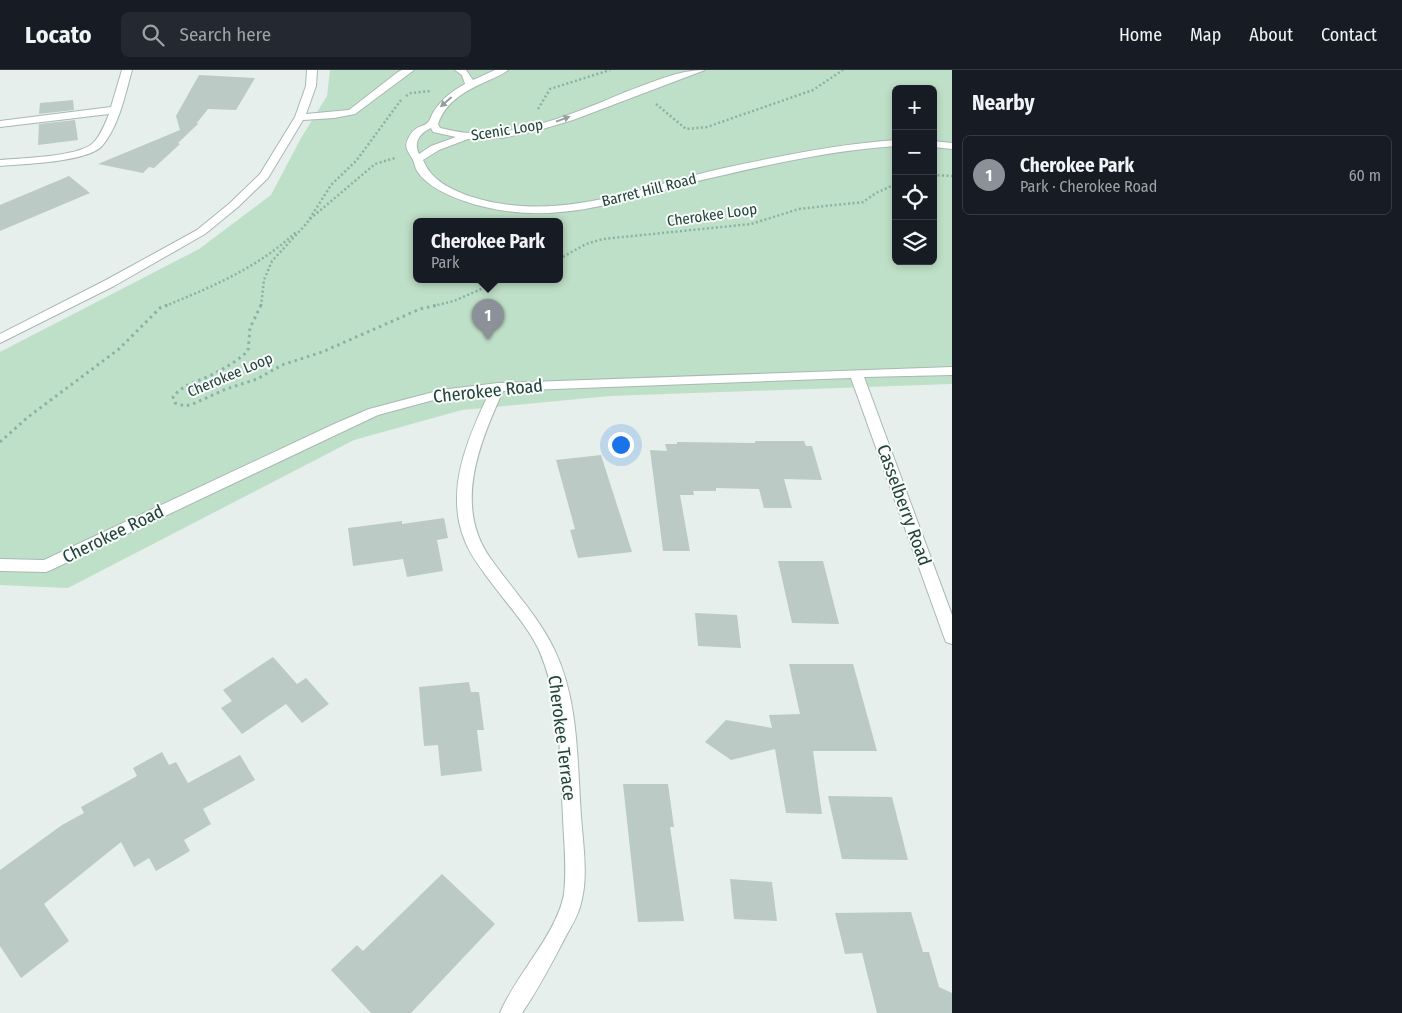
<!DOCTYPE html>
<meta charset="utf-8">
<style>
body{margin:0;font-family:"Fira Sans Condensed",sans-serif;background:#242831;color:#f1f3f6}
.controls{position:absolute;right:15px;top:15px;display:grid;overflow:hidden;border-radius:8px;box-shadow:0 2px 8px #0003}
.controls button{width:45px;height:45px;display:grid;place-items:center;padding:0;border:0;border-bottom:1px solid #363941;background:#171b24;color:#f1f3f6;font:25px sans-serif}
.you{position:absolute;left:620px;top:374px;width:18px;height:18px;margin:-12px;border:4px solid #fff;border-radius:50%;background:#1a73e8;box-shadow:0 0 0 8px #1a73e833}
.badge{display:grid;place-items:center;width:32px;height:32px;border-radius:50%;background:#8c9099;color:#fff;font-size:16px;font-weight:700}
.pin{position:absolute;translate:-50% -41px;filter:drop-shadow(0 1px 2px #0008)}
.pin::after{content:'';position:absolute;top:26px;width:18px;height:15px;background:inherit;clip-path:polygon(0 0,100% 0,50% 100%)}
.popup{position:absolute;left:413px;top:148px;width:150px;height:65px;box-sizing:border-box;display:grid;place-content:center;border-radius:8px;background:#171b24;filter:drop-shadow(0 1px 4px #0005);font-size:16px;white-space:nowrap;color:#9ea1a6}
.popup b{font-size:19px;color:#f1f3f6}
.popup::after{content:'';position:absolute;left:50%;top:100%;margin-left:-10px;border:10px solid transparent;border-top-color:#171b24}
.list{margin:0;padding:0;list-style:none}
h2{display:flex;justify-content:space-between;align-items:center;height:65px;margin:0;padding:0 20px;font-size:21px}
h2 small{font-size:16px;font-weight:400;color:#9ea1a6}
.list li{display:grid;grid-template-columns:32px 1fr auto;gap:15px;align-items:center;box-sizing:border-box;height:80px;margin:0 10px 10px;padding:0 10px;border:1px solid #363941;border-radius:8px}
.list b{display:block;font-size:19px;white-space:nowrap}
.list p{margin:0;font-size:16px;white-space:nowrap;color:#9ea1a6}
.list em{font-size:16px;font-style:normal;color:#9ea1a6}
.icon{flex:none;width:28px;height:28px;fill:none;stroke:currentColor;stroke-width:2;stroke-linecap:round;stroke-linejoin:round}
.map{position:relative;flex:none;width:952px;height:943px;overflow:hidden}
header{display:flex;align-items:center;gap:30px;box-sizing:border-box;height:70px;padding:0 25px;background:#171b24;border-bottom:1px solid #363941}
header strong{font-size:24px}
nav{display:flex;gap:28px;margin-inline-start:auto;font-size:18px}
.search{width:350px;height:45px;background:#242831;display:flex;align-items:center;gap:12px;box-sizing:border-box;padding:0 18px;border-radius:8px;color:#9ea1a6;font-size:19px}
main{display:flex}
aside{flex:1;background:#171b24}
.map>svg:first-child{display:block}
</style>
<header>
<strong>Locato</strong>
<div class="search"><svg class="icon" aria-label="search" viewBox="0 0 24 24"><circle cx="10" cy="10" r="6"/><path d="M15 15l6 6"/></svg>Search here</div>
<nav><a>Home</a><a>Map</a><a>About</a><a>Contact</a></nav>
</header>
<main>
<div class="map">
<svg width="952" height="943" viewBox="0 0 952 943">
<rect width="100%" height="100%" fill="#e6efeb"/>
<!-- green -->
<path fill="#bfe0c8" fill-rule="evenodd" d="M330 0H952V314L610 326 462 340 354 370 68 518 0 515V282L199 179 271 125 301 68 327 26ZM896 19H933V191H896ZM417 151H559V209H417Z"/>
<!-- building -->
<g fill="#bbcac4">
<path d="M199 5 255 8 236 40 208 39 196 54 199 53 178 73 180 74 154 98 149 97 143 103 98 94 180 60 176 46Z"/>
<path d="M73 30 74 40 39 44 40 33Z"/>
<path d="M75 50 78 70 38 75 39 54Z"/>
<path d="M69 106 90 123 0 161V135Z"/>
<path d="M755 371H804L806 376H812L822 410 784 409 792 438H764L759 419 716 418V421H693L694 425H680L690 481H663L650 380 667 381 665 374H677V372L755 373Z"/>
<path d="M601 385 632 482 578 488 570 460 575 459 556 390Z"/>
<path d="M444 448 448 468 437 470 443 501 407 507 403 489 353 496 348 458 402 451V454Z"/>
<path d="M778 491H823L839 554 792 553Z"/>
<path d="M695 543 737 545 741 578 698 576Z"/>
<path d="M273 587 297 614 306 608 329 634 302 653 286 634 242 664 221 638 232 631 223 620Z"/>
<path d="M789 594H853L877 681H813L822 744 786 743 775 679 731 690 705 672 726 650 772 658 769 645 800 644Z"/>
<path d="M469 612 471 622H479L484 660H477L482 701 441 706 438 675 424 676 419 617Z"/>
<path d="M162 682 169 695 176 692 188 713 240 685 255 710 203 739 211 754 184 770 190 781 156 801 149 788 134 797 121 772 44 834 69 871 21 908 0 876V800L62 755 84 743 81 737 137 706 133 698Z"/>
<path d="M623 714H668L674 757H670L684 851 638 852Z"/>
<path d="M828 726 892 727 908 790 842 789Z"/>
<path d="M442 804 495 854 411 943H371L331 900 357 875 363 881Z"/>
<path d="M730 809 772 812 777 851 734 849Z"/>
<path d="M911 842 923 882H929L939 917 952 923V943H877L862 883 845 884 835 843Z"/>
</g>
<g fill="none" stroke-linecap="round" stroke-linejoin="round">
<!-- minor casing -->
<g stroke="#a8b8b2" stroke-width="2">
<g id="minor">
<path d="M122 0H132C125 25 119 56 102 76 88 92 22 94 0 96V90C22 88 75 87 92 74 100 67 105 54 109 44L0 57V51L111 37Z"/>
<path d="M307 0H317L316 16 306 44 349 40 398 2 402 0H414L355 44 334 48 303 50 268 108 238 137 205 164 114 216 0 273V264L106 210 197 160 230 133 260 104 295 47 306 16Z"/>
<path d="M455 0H466L473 10 495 0H508C502 5 494 8 487 11 465 21 446 31 438 54L440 58C450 60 461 63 470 63 526 65 578 42 628 21 653 12 678 0 705 0L573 50 539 60 502 68 468 69 439 80 423 90C431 110 450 119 469 126 557 155 638 117 724 98 781 86 838 74 896 70V76C837 80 781 92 724 105 633 124 558 163 464 131 447 125 428 117 417 101 415 98 415 94 413 90 408 81 403 77 409 67 416 54 424 58 429 51 431 48 432 44 434 41 442 29 452 21 465 14L462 5ZM431 58 433 62 456 67 431 76 419 84C413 72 420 63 431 58Z"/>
<path d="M933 71 952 73V79L933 77Z"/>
<path d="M952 297V305L864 307 952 545V574L946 572 944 567 851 308 503 321C479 374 453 437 491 489 512 519 538 546 554 579 579 630 577 691 581 746 583 776 589 808 580 837 577 847 572 855 567 864 553 891 539 918 522 943H500C515 906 557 864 564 824 567 798 564 773 563 748 560 692 562 633 539 580 528 557 509 536 493 515 483 501 471 487 465 471 444 421 468 368 489 323L441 328 378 345 51 500 46 502 0 501V489L44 490 334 354 369 339 441 320 498 313Z"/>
</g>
</g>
<!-- path-far1 -->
<g stroke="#86b3a5" stroke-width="2.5" stroke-dasharray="2 2.5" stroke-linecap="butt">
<path d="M406 26 411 23 431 21"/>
<path d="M656 34 686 59 707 57 813 20 843 0"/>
<path d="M538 39 550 19 610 0"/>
<path d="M933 105 952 106"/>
<path d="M310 149 375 94 395 88"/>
<path d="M559 189 586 174 603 169 751 154 799 139 863 132 876 123 896 114"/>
<path d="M165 236C212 217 259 197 296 162"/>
<path d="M261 236 264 210 272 191 307 153 331 115 356 91 401 30"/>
<path d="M433 236 454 231 504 209"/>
</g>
<!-- path -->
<g stroke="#86b3a5" stroke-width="3" stroke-dasharray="2.5 4" stroke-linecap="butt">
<path d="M261 235 250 258 248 281C236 292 222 300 207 307 194 313 182 315 173 327L175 333 185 336 193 334 226 319 257 309 282 295 322 282 420 239 438 235"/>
<path d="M0 372 28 347 119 279 160 238 168 235"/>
</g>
<!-- minor -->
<use href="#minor" fill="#fff" fill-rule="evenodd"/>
</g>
<!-- one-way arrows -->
<defs><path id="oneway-solid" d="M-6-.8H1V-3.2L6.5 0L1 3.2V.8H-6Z" transform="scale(1.25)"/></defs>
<g fill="#92a09c">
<use href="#oneway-solid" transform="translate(446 32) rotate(139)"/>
<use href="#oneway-solid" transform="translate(563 49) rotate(-20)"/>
</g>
<g text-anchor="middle" stroke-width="4" stroke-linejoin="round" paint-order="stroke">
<!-- far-street labels -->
<g font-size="15" fill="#24423a" stroke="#f7fbf9">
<text transform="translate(507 60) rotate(-9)" y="5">Scenic Loop</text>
<text transform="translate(649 120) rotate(-14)" y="5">Barret Hill Road</text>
<text transform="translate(712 145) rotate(-8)" y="5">Cherokee Loop</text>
<text transform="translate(230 305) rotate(-23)" y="5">Cherokee Loop</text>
</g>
<!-- street labels -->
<g font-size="18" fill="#24423a" stroke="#f7fbf9">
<text transform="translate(488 321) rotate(-6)" y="6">Cherokee Road</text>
<text transform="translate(904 435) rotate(70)" y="6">Casselberry Road</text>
<text transform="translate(113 464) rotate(-26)" y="6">Cherokee Road</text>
<text transform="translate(562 668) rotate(83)" y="6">Cherokee Terrace</text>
</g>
</g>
</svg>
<div class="controls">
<button>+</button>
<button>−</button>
<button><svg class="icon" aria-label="locate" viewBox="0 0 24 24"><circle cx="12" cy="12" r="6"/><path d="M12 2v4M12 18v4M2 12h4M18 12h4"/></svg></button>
<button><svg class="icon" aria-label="layers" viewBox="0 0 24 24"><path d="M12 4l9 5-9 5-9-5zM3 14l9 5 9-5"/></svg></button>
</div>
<div class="you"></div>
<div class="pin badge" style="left:488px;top:270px">1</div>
<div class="popup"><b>Cherokee Park</b>Park</div>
</div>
<aside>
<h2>Nearby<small></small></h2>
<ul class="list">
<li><span class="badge">1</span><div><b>Cherokee Park</b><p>Park · Cherokee Road</p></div><em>60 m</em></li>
</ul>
</aside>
</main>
